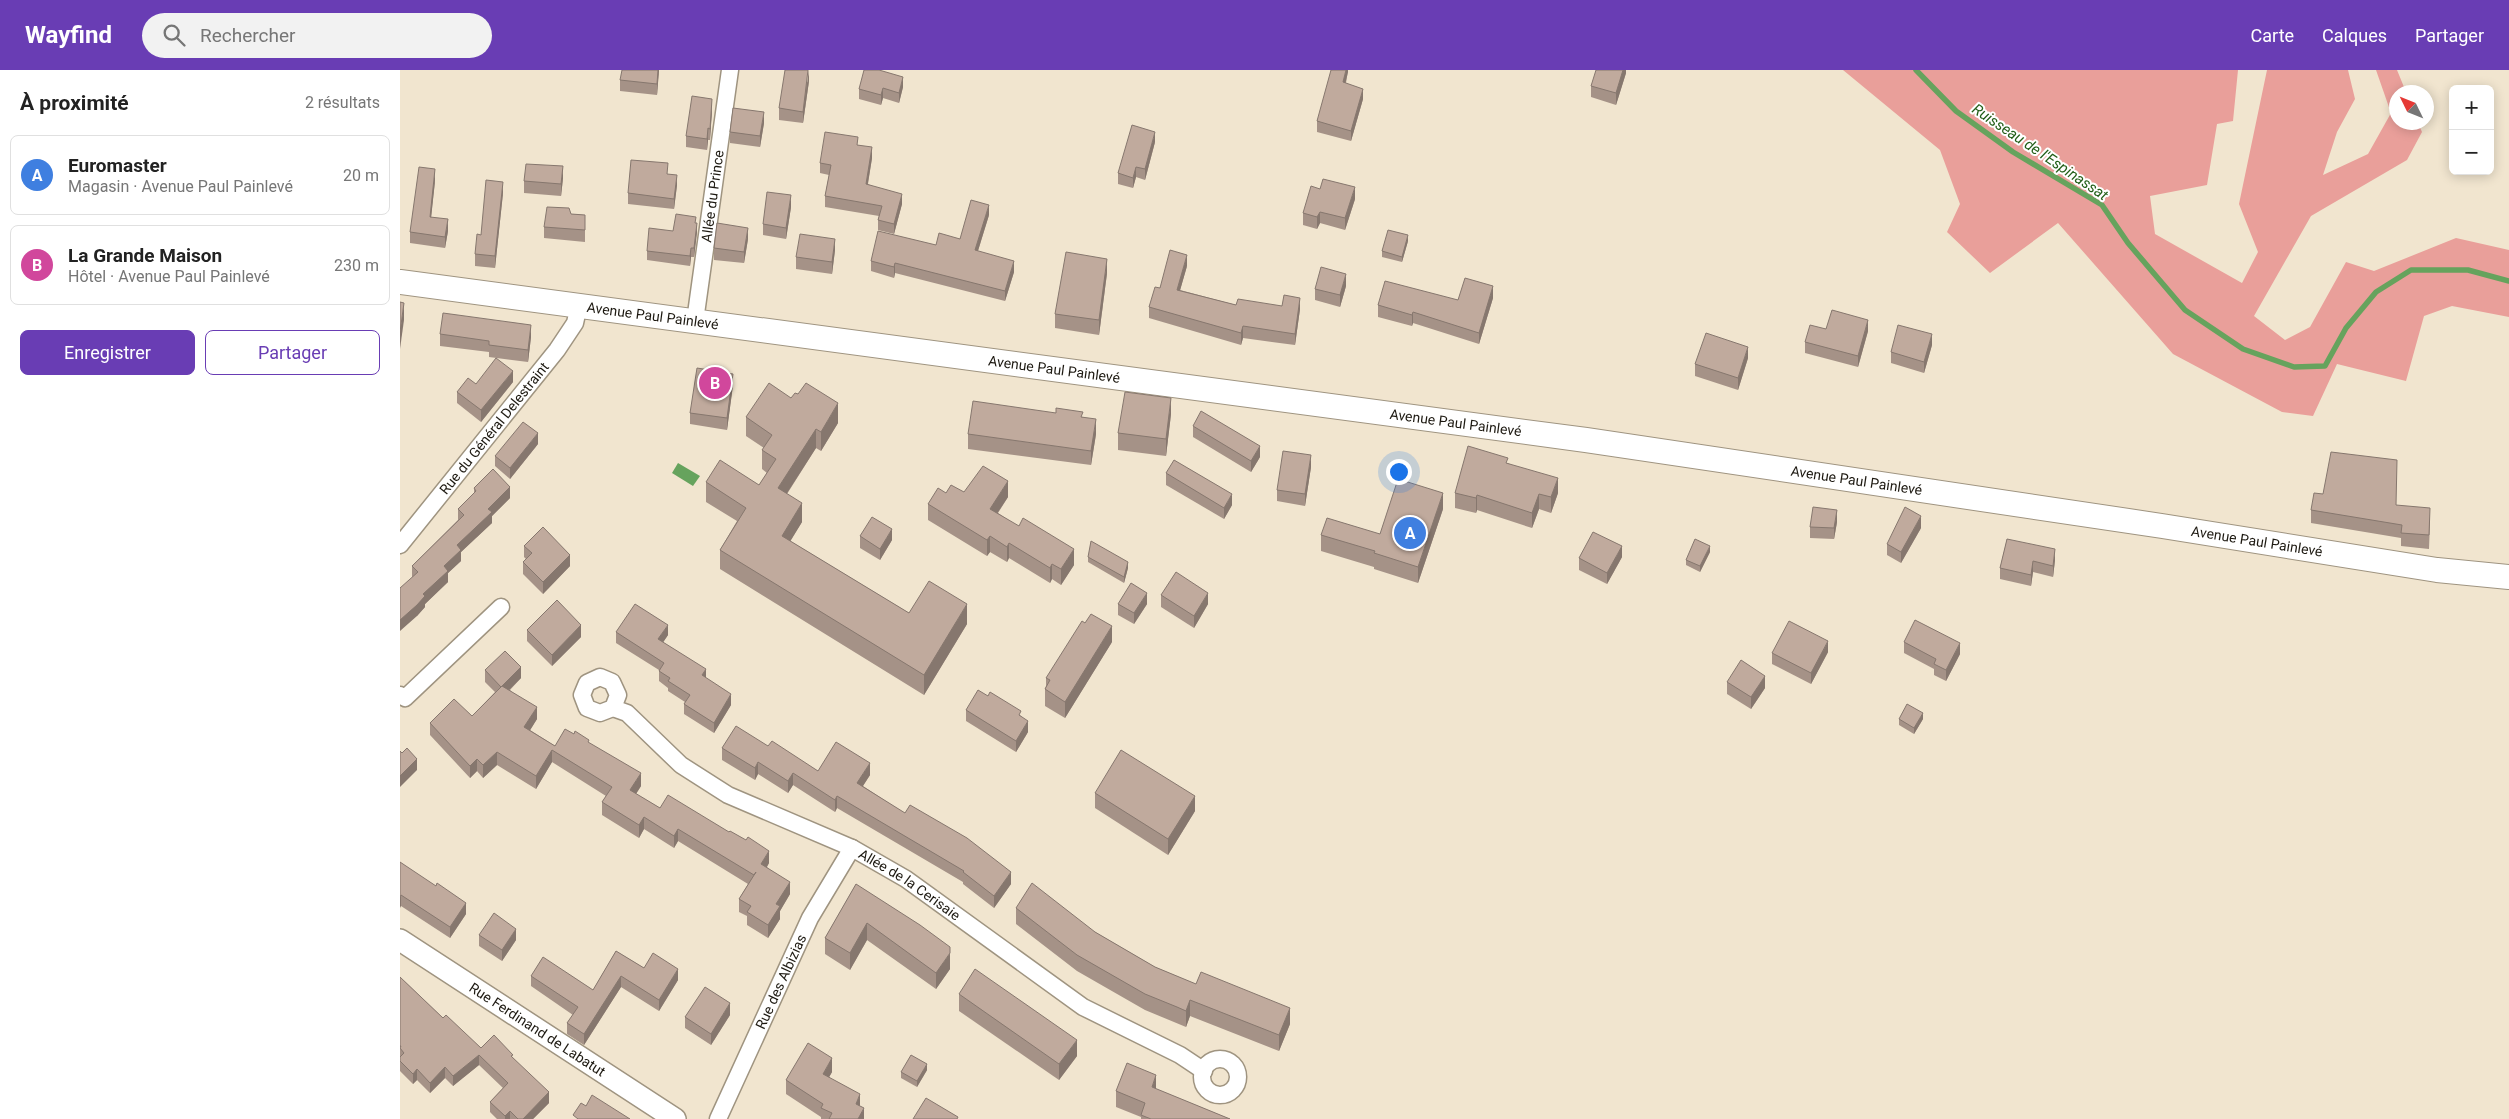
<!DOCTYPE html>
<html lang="fr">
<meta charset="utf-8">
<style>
body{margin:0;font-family:Roboto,sans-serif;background:#f2f2f2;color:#222}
.controls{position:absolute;right:15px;top:15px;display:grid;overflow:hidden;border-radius:8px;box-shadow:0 2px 12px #0003}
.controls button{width:45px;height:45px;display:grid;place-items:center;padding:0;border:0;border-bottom:1px solid #e0e0e0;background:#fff;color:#222;font:25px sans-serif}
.compass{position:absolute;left:1989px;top:15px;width:45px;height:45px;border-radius:50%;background:#fff;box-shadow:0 2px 12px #0003;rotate:313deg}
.you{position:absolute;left:998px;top:401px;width:18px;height:18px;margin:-12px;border:4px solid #fff;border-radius:50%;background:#1a73e8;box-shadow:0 0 0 8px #1a73e833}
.badge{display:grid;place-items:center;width:32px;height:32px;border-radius:50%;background:#693db4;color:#fff;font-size:16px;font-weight:700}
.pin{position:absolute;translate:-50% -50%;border:2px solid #fff;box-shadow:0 1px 5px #0006}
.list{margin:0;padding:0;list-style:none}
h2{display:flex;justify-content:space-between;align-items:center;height:65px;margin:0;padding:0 20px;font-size:21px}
h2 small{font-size:16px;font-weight:400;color:#767676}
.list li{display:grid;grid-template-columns:32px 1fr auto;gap:15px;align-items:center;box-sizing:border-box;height:80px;margin:0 10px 10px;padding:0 10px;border:1px solid #e0e0e0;border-radius:8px}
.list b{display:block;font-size:19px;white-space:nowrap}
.list p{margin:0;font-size:16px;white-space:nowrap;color:#767676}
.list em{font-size:16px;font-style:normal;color:#767676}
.actions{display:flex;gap:10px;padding:15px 20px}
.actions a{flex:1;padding:11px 0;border:1px solid #693db4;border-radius:8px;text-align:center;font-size:18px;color:#693db4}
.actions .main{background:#693db4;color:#fff}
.icon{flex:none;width:28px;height:28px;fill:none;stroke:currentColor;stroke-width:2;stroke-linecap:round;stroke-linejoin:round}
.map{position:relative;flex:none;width:2109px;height:1049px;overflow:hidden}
header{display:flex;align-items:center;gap:30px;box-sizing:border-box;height:70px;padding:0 25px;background:#693db4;color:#fff}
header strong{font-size:24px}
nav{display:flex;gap:28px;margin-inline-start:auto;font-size:18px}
.search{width:350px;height:45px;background:#f2f2f2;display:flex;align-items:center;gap:12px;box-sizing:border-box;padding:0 18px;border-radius:28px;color:#767676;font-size:19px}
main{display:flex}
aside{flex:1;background:#fff}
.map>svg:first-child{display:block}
</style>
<header>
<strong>Wayfind</strong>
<div class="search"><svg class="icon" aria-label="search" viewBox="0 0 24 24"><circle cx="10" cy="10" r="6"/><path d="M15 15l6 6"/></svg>Rechercher</div>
<nav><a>Carte</a><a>Calques</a><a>Partager</a></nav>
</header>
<main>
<aside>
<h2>À proximité<small>2 résultats</small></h2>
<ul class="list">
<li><span class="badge" style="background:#3f7fe0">A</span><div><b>Euromaster</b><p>Magasin · Avenue Paul Painlevé</p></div><em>20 m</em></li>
<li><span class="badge" style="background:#d1479c">B</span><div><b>La Grande Maison</b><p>Hôtel · Avenue Paul Painlevé</p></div><em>230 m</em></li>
</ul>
<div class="actions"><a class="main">Enregistrer</a><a>Partager</a></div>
</aside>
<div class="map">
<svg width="2109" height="1049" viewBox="0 0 2109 1049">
<rect width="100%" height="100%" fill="#f1e5cf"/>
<!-- green -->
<path fill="#e99f9a" d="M1443 0H1838L1833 51 1817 54 1807 115 1750 126 1755 164 1842 213 1858 182 1839 134 1867 0H1948L1955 29 1937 62 1923 105 1968 84 1991 43 1976 0H1997L2006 22H1996V52L2018 53 2022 62 2007 90 1911 146 1854 246 1885 270 1910 257 1946 192 1974 201 2056 168 2109 180V247L2052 236 2024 246 2006 311 1937 294 1913 346 1882 342 1773 284 1658 153 1590 203 1547 162 1560 134 1540 80Z"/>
<!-- water -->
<path fill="#66a35d" d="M278 393 300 406 293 416 272 403Z"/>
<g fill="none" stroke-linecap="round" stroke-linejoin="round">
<!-- stream -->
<path stroke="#66a35d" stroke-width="5.5" d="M1516 0 1556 41 1613 82 1702 135 1728 173 1785 240 1843 279 1894 297 1925 296 1946 258 1976 222 2011 200H2068L2109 211"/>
<!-- minor casing -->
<g stroke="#9f9480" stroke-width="19">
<g id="minor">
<path id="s1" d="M295 251 330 0"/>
<path id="s2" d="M0 475 157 280 175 253 179 235"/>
<path d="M0 625 5 628 101 537"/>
<path id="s3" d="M213 638 218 625 212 612 200 607 187 613 182 625 187 638 200 643 213 638 227 643 281 695 328 725 452 778 506 809 683 937 780 985 804 1001"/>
<circle cx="820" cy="1007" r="18"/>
<path id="s4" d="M318 1049 410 848 452 778"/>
</g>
</g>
<!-- tertiary casing -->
<g stroke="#9f9480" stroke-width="24">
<g id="tertiary">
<path id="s5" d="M0 870 275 1049"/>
</g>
</g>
<!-- secondary casing -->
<g stroke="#9f9480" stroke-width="26">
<g id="secondary">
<path id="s6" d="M0 212 1186 370 1762 456 2037 500 2109 507"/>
</g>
</g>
<!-- minor -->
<use href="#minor" stroke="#fff" stroke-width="16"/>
<!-- tertiary -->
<use href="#tertiary" stroke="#fff" stroke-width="21"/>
<!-- secondary -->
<use href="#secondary" stroke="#fff" stroke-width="24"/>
</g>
<!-- wall -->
<g fill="#a59287">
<path d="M259 0 257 25 220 21V10Z"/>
<path d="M948 0 946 13 963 29 951 71 917 62V51Z"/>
<path d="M1226 0V3L1216 35 1191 27V16Z"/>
<path d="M409 11 403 53 379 50V38Z"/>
<path d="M503 17 499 33 483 28 481 35 459 29V19Z"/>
<path d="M312 40 310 70H308L307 80 286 77V66Z"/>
<path d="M364 53 360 77 330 73V62Z"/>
<path d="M755 72 745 110 736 107 733 118 718 114V103Z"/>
<path d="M458 75 472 88 468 114 502 134 494 164 478 160V150L479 146 425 137V126L429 105 420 103V93Z"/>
<path d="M163 108 161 126 124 123V111Z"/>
<path d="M35 111 31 147 48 161 45 178 10 173V162Z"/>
<path d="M277 115 274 139 228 134V123Z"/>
<path d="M103 123 95 198 75 196V184L81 165Z"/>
<path d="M955 129 945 160 920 153 917 159 903 155V143Z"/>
<path d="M391 137 386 169 363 165V154Z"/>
<path d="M171 144 185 145V172L144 168V157Z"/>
<path d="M589 145 578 181 614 202 605 231 495 203 494 208 471 201V191L560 169Z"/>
<path d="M296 153 297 162 294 187H291L290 196 247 190V181L273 161Z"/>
<path d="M348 169 344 193 314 190V178Z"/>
<path d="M1008 171 1002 192 982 187V181Z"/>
<path d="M435 180 432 204 396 199V187Z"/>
<path d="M787 196 780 220 836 235 900 239 895 275 843 268 841 275 749 248V237L760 218Z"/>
<path d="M707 203 699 265 655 258V244Z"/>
<path d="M946 216 940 237 915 230V219Z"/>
<path d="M1093 228 1079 274 1013 253 1012 256 978 247V235Z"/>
<path d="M1468 261 1458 297 1405 283V272Z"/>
<path d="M40 264 131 267 128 292 89 287V282L40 276Z"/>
<path d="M1532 275 1524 303 1491 293V282Z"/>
<path d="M1348 288 1338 320 1295 306V294Z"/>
<path d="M113 312 81 352 57 333V322L76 314Z"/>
<path d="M333 315 327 360 290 354V343Z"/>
<path d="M656 343 683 347 696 364 691 395 568 379V364Z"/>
<path d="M771 344 766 386 718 380V363Z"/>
<path d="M346 347 438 353 421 381 416 378 387 424 402 452 390 471 509 543 567 554 524 625 320 499V480L337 451 306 432V412L359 415 367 403 362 399V380L364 378 346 366Z"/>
<path d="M793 356 860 387 851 402 793 367Z"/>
<path d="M138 374 110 409 95 396V386Z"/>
<path d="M1108 393 1158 423 1151 443 1139 439 1132 458 1077 440 1076 443 1055 438V423Z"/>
<path d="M911 397 905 436 877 431V420Z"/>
<path d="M766 403 832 435 824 449 766 415Z"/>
<path d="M74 418 110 428 92 446V453L61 482V491L48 503V512L25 534V537L17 546 12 507V496L58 450V439L74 424Z"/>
<path d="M564 422 608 427 598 443 674 495 661 515 652 509 650 513 609 488 607 492 590 482 587 486 528 450V434L546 423Z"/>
<path d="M1996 435 2030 452 2029 479 2001 476V468L1911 453V440Z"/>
<path d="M1043 439 1018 513 974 499V497L921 481V465L980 464Z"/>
<path d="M1437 452 1434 469 1410 468V457Z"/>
<path d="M1521 458 1501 493 1487 485V474Z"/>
<path d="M460 466 492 470 480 490 460 478Z"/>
<path d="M1607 469 1655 490 1653 507 1633 502 1631 516 1600 509V498Z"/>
<path d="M124 476 170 496 143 524 123 504V492L126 489 124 487Z"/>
<path d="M1310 482 1300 502 1286 495V490Z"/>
<path d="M688 487 728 498 724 513 688 492Z"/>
<path d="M1222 487 1207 514 1179 500V488Z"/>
<path d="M761 525 808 534 794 558 761 537Z"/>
<path d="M718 534H747L734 554 718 545Z"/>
<path d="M127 560 181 567 152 596 127 571Z"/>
<path d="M216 562 268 565 263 572 306 608 331 635 314 663 284 644V634L285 632 268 621V618L259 611V600L216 573Z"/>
<path d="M712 572 665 648 645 636V619L646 616V608Z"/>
<path d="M1504 572 1560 584 1546 611 1534 605V599L1504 583Z"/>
<path d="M1428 582 1411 614 1372 594V583Z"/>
<path d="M85 600 121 608 110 620 137 649 130 660 155 676 189 673 241 716 236 724 260 738 369 793 367 797 390 824 380 841V849L368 868 347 855V846L339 842V829L348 814 278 771 274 778 244 759 239 768 202 745V732L206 726 152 692 136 719 97 695 83 708 77 701 70 708 30 665V653L72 646 95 622 85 612Z"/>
<path d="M1327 612 1365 618 1351 639 1327 624Z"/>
<path d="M588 626 621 646 628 662 616 682 566 651V640Z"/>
<path d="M1499 649H1523L1514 664 1499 655Z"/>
<path d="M368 676 418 701 470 705 463 716 611 814 594 838 563 814V812L437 738 435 742 393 715 388 723 358 704 355 710 322 690V678Z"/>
<path d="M695 723 795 741 768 785 695 738Z"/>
<path d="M0 792 66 844 50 868 1 836Z"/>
<path d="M456 814 550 899 536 919 467 870 450 900 425 884V868Z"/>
<path d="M616 838 695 862 755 897 890 954 879 981 790 946 786 957 745 940 677 901 616 854Z"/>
<path d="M79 865 116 870 102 891 79 876Z"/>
<path d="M216 881 244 898 278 910 259 941 221 917 184 975 167 964V953L173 945 131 916V906L193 920Z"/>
<path d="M0 907 43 948 81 978 113 988 149 1033 133 1049H97L90 1042V1032L103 1018 79 995 53 1016 45 1008 30 1023 17 1010 13 1014 0 1001Z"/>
<path d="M559 924 677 986 659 1010 559 941Z"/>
<path d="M330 945 311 975 285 958V947Z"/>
<path d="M527 1000 517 1017 501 1008V1002Z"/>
<path d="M432 1002 429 1007 460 1036 464 1049H421V1047L386 1024V1010Z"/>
<path d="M756 1019 830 1049H741V1047L716 1037V1021Z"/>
</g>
<!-- shaded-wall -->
<g fill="#86776e">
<path d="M258 0H259L257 25V14Z"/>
<path d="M409 0V11L403 53V42Z"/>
<path d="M946 0H948V2L943 23V12Z"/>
<path d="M1223 0H1226V3L1216 35V23Z"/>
<path d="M503 7V17L499 33V23Z"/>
<path d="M483 18V28L481 35V25Z"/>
<path d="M963 19V29L951 71V61Z"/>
<path d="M312 29V40L310 70V59Z"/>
<path d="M364 42V53L360 77V66Z"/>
<path d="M308 58V70L307 80V69Z"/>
<path d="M755 62V72L745 110V99Z"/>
<path d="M472 77V88L466 124V114Z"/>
<path d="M163 96V108L161 126V114Z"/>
<path d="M736 97V107L733 118V108Z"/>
<path d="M35 99V111L30 158V147Z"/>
<path d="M277 105V115L274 139V129Z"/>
<path d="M103 112V123L95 198V186Z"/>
<path d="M955 117V129L945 160V148Z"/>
<path d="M502 124V134L494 164V154Z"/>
<path d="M391 125V137L386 169V158Z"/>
<path d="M589 135V145L575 190V180Z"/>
<path d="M920 142V153L917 159V147Z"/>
<path d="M48 149V161L45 178V167Z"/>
<path d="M297 153V162L294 187V178Z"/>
<path d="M348 158V169L344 193V182Z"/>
<path d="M1008 165V171L1002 192V187Z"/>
<path d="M435 169V180L432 204V192Z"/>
<path d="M291 178V187L290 196V186Z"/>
<path d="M787 185V196L777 231V220Z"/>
<path d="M707 189V203L699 265V250Z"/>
<path d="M614 191V202L605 231V221Z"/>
<path d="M495 193V203L494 208V197Z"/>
<path d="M946 204V216L940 237V225Z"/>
<path d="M1093 216V228L1079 274V263Z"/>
<path d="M900 228V239L895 275V264Z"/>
<path d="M4 233V250L0 279V262Z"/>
<path d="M1013 242V253L1012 256V245Z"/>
<path d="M1468 250V261L1458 297V286Z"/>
<path d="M131 255V267L128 292V280Z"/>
<path d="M843 256V268L841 275V263Z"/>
<path d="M1532 264V275L1524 303V292Z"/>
<path d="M1348 277V288L1338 320V308Z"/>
<path d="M113 301V312L81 352V340Z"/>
<path d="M333 304V315L327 360V348Z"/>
<path d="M771 328V344L766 386V369Z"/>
<path d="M438 333V353L421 381V362Z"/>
<path d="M696 349V364L691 395V381Z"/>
<path d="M416 359V378L378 437V418Z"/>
<path d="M138 363V374L110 409V398Z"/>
<path d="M860 376V387L851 402V391Z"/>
<path d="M911 385V397L905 436V424Z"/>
<path d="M1158 408V423L1151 443V427Z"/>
<path d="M608 411V427L590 454V439Z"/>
<path d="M110 417V428L92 446V453L61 482V491L48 503V512L25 534V537L17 546 0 561V550L44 496 57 475 88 439Z"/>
<path d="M1043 423V439L1018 513V497Z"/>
<path d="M832 424V435L824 449V438Z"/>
<path d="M1139 424V439L1132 458V443Z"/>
<path d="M1077 425V440L1076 443V428Z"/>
<path d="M402 433V452L382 485V466Z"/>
<path d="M1437 440V452L1434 469V458Z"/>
<path d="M1521 446V458L1501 493V482Z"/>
<path d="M492 459V470L480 490V479Z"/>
<path d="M590 466V482L587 486V470Z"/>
<path d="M609 473V488L607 492V477Z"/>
<path d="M1222 476V487L1207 514V503Z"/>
<path d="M1310 476V482L1300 502V496Z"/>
<path d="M674 479V495L661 515V499Z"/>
<path d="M1655 479V490L1653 507V496Z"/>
<path d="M170 485V496L143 524V512Z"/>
<path d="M1633 491V502L1631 516V505Z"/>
<path d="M728 492V498L724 513V507Z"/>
<path d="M652 494V509L650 513V498Z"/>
<path d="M747 523V534L734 554V543Z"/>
<path d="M808 523V534L794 558V546Z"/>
<path d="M567 534V554L524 625V605Z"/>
<path d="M181 555V567L152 596V585Z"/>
<path d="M268 555V565L258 580V569Z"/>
<path d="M712 556V572L665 648V632Z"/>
<path d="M1428 571V582L1411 614V603Z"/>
<path d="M1560 573V584L1546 611V600Z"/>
<path d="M121 597V608L101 628V617Z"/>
<path d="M306 599V610L302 605Z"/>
<path d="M1365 606V618L1351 639V627Z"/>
<path d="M331 624V635L314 663V653Z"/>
<path d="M137 637V649L124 670V657Z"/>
<path d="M1523 643V649L1514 664V658Z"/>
<path d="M628 651V662L616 682V671Z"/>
<path d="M152 680V692L136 719V706Z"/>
<path d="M97 682V695L83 708V695Z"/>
<path d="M17 689V700L0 717V706Z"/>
<path d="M77 689V701L70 708V696Z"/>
<path d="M358 692V704L355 710V698Z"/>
<path d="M470 693V705L457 725V713Z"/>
<path d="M241 703V716L230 733V720Z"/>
<path d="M393 703V715L388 723V711Z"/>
<path d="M437 726V738L435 742V730Z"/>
<path d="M795 726V741L768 785V769Z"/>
<path d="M244 747V759L239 768V755Z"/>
<path d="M278 759V771L274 778V766Z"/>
<path d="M369 781V793L361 806V794Z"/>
<path d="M611 802V814L594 838V826Z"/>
<path d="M390 812V824L380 841V849L368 868V855L376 834Z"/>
<path d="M1 825V836L0 838V827Z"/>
<path d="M66 833V844L50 868V857Z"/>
<path d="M467 853V870L450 900V883Z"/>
<path d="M116 859V870L102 891V880Z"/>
<path d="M550 883V899L536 919V903Z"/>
<path d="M278 899V910L259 941V930Z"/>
<path d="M221 906V917L184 975V964Z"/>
<path d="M790 930V946L786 957V941Z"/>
<path d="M330 933V945L311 975V964Z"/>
<path d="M890 938V954L879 981V965Z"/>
<path d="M677 970V986L659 1010V994Z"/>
<path d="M79 985V995L53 1016V1006Z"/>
<path d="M432 988V1002L423 1018V1004Z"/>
<path d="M527 994V1000L517 1017V1011Z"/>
<path d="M45 997V1008L30 1023V1013Z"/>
<path d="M17 999V1010L13 1014V1004Z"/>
<path d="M756 1005V1022L752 1017Z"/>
<path d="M149 1022V1033L133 1049H123Z"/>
<path d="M460 1024V1037L456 1034Z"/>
<path d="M464 1038V1049H458Z"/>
<path d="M110 1041V1049H105V1046Z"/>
</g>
<!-- building -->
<g fill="#c0aa9d" stroke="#86776e">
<path d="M222 0H258L257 14 220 10Z"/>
<path d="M385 0H408L403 42 379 38Z"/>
<path d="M464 0H479L503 7 499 23 483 18 481 25 459 19Z"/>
<path d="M931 0H946L943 12 963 19 951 61 917 51Z"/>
<path d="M1196 0H1223L1216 23 1191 16Z"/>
<path d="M292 26 312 29 310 59 308 58 307 69 286 66Z"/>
<path d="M333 38 364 42 360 66 330 62Z"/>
<path d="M732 55 755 62 745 99 736 97 733 108 718 103Z"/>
<path d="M425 62 458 67 457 75 472 77 466 114 502 124 494 154 478 150 482 136 425 126 431 95 420 93Z"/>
<path d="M231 90 268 93 267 104 277 105 274 129 228 123Z"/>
<path d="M126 94 163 96 161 114 124 111Z"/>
<path d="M19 97 35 99 30 147 48 149 45 167 10 162Z"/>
<path d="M923 109 955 117 945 148 920 142 917 147 903 143 911 116 920 119Z"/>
<path d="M86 110 103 112 95 186 75 184 77 164 81 165Z"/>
<path d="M367 122 391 125 386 158 363 154Z"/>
<path d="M571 130 589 135 575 180 614 191 605 221 495 193 494 197 471 191 478 161 536 175 539 163 560 169Z"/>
<path d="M147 137 169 138 171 144 185 145V160L144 157Z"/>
<path d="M276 144 296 147 295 153H297L294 178H291L290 186 247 181 249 158 273 161Z"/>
<path d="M317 153 348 158 344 182 314 178Z"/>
<path d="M988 160 1008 165 1002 187 982 181Z"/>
<path d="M400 164 435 169 432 192 396 187Z"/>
<path d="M770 180 787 185 777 220 836 235 838 229 882 236 884 225 900 228 895 264 843 256 841 263 749 237 755 217 760 218Z"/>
<path d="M666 182 707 189 699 250 655 244Z"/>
<path d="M921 197 946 204 940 225 915 219Z"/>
<path d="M1065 208 1093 216 1079 263 1013 242 1012 245 978 235 985 211 1058 230Z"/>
<path d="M0 232 4 233 0 262Z"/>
<path d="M1432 240 1468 250 1458 286 1405 272 1410 255 1426 259Z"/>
<path d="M43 243 131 255 128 280 89 275V271L40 264Z"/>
<path d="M1498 255 1532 264 1524 292 1491 282Z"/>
<path d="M1306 263 1348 277 1338 308 1295 294Z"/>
<path d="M96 288 113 301 81 340 57 322 68 308 76 314Z"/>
<path d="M297 298 333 304 327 348 290 343Z"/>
<path d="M369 313 391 328 395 323 398 324 406 313 438 333 421 362 416 359 378 418 402 433 382 466 509 543 529 511 567 534 524 605 320 480 346 438 306 412 320 390 359 415 376 389 362 380 372 365 346 347Z"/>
<path d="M725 322 771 328 766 369 718 363Z"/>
<path d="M573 331 656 343V338L683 342 681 347 696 349 691 381 568 364Z"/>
<path d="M801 341 860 376 851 391 793 356Z"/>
<path d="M123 352 138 363 110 398 95 386Z"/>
<path d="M1068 376 1108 388 1106 393 1158 408 1151 427 1139 424 1132 443 1077 425 1076 428 1055 423Z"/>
<path d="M883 381 911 385 905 424 877 420Z"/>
<path d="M1931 382 1997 390 1996 435 2030 438 2029 465 2001 463 2002 455 1911 440 1914 423 1923 424Z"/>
<path d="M774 390 832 424 824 438 766 403Z"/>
<path d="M583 396 608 411 590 439 619 456 623 448 674 479 661 499 652 494 650 498 609 473 607 477 590 466 587 470 528 434 538 418 546 423 551 415 564 422Z"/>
<path d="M93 399 110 417 88 439 92 442 57 475 61 480 44 496 48 501 23 524 25 526 17 535 0 550V518L18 502 12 496 64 445 58 439 76 421 74 418Z"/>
<path d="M998 409 1043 423 1018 497 974 483 975 481 921 465 927 448 980 464Z"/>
<path d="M1413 437 1437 440 1434 458 1410 457Z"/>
<path d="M1505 437 1521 446 1501 482 1487 474Z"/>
<path d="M472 447 492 459 480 479 460 466Z"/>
<path d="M143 457 170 485 143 512 123 492 132 483 124 476Z"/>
<path d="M1193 462 1222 476 1207 503 1179 488Z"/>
<path d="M1295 469 1310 476 1300 496 1286 490Z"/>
<path d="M1607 469 1655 479 1653 496 1633 491 1631 505 1600 498Z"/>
<path d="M691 471 728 492 724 507 688 487Z"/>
<path d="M776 502 808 523 794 546 761 525Z"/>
<path d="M731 513 747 523 734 543 718 534Z"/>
<path d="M157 530 181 555 152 585 127 560Z"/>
<path d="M235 534 268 555 258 569 306 599 302 605 331 624 314 653 284 634 290 625 268 611 270 608 259 601 264 593 216 562Z"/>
<path d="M691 544 712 556 665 632 645 619 650 610 646 608 682 551 685 553Z"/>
<path d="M1515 550 1560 573 1546 600 1534 594 1536 589 1504 572Z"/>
<path d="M1389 551 1428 571 1411 603 1372 583Z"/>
<path d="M105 581 121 597 101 617 85 600Z"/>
<path d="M1341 590 1365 606 1351 627 1327 612Z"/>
<path d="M102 616 137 637 124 657 155 676 165 659 174 664 175 661 189 670 188 672 241 703 230 720 260 738 268 725 329 762 330 761 346 770 348 767 369 781 361 794 390 812 376 834 380 836 368 855 347 842 351 836 339 829 356 802 354 805 278 759 274 766 244 747 239 755 202 732 212 717 152 680 136 706 97 682 83 695 77 689 70 696 30 653 54 629 72 646Z"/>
<path d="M578 620 588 626 590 622 621 641 619 645 628 651 616 671 566 640Z"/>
<path d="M1507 634 1523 643 1514 658 1499 649Z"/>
<path d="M336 656 368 676 372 671 418 701 436 672 470 693 457 713 505 743 510 735 567 768 611 802 594 826 563 802 564 801 437 726 435 730 393 703 388 711 358 692 355 698 322 678Z"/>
<path d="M7 678 17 689 0 706V681L2 683Z"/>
<path d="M721 680 795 726 768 769 695 723Z"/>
<path d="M0 792 36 816 37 813 66 833 50 857 1 825 0 827Z"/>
<path d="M632 813 695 862 755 897 796 914 801 902 890 938 879 965 790 930 786 941 777 937 745 924 677 885 616 838Z"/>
<path d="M456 814 520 855 550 877V883L536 903 467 853 450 883 425 868Z"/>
<path d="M94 843 116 859 102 880 79 865Z"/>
<path d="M216 881 244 898 253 883 278 899 259 930 221 906 184 964 167 953 178 937 131 906 143 887 193 920Z"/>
<path d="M575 899 677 970 659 994 559 924Z"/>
<path d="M0 907 43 948 46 945 81 978 94 965 113 985 111 986 149 1022 123 1049H118L110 1041 105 1046 90 1032 108 1013 79 985 53 1006 45 997 30 1013 17 999 13 1004 0 991V987L4 983 0 978 1 976H0Z"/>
<path d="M305 917 330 933 311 964 285 947Z"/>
<path d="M408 973 432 988 423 1004 460 1024 456 1034 464 1038 458 1049H429L432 1043 421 1038 423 1034 386 1010Z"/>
<path d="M511 985 527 994 517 1011 501 1002Z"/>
<path d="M727 993 756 1005 752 1017 830 1049H751L741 1045 745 1033 716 1021Z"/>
<path d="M192 1025 230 1049H178L173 1045 181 1033 186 1036Z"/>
<path d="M526 1028 558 1047 557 1049H513Z"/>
</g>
<g text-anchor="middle" stroke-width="4" stroke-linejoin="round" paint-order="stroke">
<!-- street labels -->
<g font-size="14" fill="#1d1911" stroke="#fff">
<text dy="5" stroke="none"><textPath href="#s1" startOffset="126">Allée du Prince</textPath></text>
<text dy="5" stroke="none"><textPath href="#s6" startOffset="255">Avenue Paul Painlevé</textPath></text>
<text dy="5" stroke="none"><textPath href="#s6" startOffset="660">Avenue Paul Painlevé</textPath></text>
<text dy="5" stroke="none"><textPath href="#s6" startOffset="1065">Avenue Paul Painlevé</textPath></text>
<text dy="5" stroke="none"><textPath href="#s2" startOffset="150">Rue du Général Delestraint</textPath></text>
<text dy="5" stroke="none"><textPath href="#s6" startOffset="1470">Avenue Paul Painlevé</textPath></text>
<text dy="5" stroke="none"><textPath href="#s6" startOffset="1875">Avenue Paul Painlevé</textPath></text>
<text dy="5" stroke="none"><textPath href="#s3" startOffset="459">Allée de la Cerisaie</textPath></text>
<text dy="5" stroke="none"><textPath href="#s4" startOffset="151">Rue des Albizias</textPath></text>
<text dy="5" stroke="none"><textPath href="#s5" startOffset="164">Rue Ferdinand de Labatut</textPath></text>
</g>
<!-- water labels -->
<g font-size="15" font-style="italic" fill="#225e18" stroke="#fff">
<text transform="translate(1640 82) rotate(34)" y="5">Ruisseau de l'Espinassat</text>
</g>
</g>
</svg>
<div class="controls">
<button>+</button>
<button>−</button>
</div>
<svg class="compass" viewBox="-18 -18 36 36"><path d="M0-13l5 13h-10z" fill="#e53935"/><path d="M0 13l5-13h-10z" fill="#767676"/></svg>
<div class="you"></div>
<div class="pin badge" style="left:1010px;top:463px;background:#3f7fe0">A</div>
<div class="pin badge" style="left:315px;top:313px;background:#d1479c">B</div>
</div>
</main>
